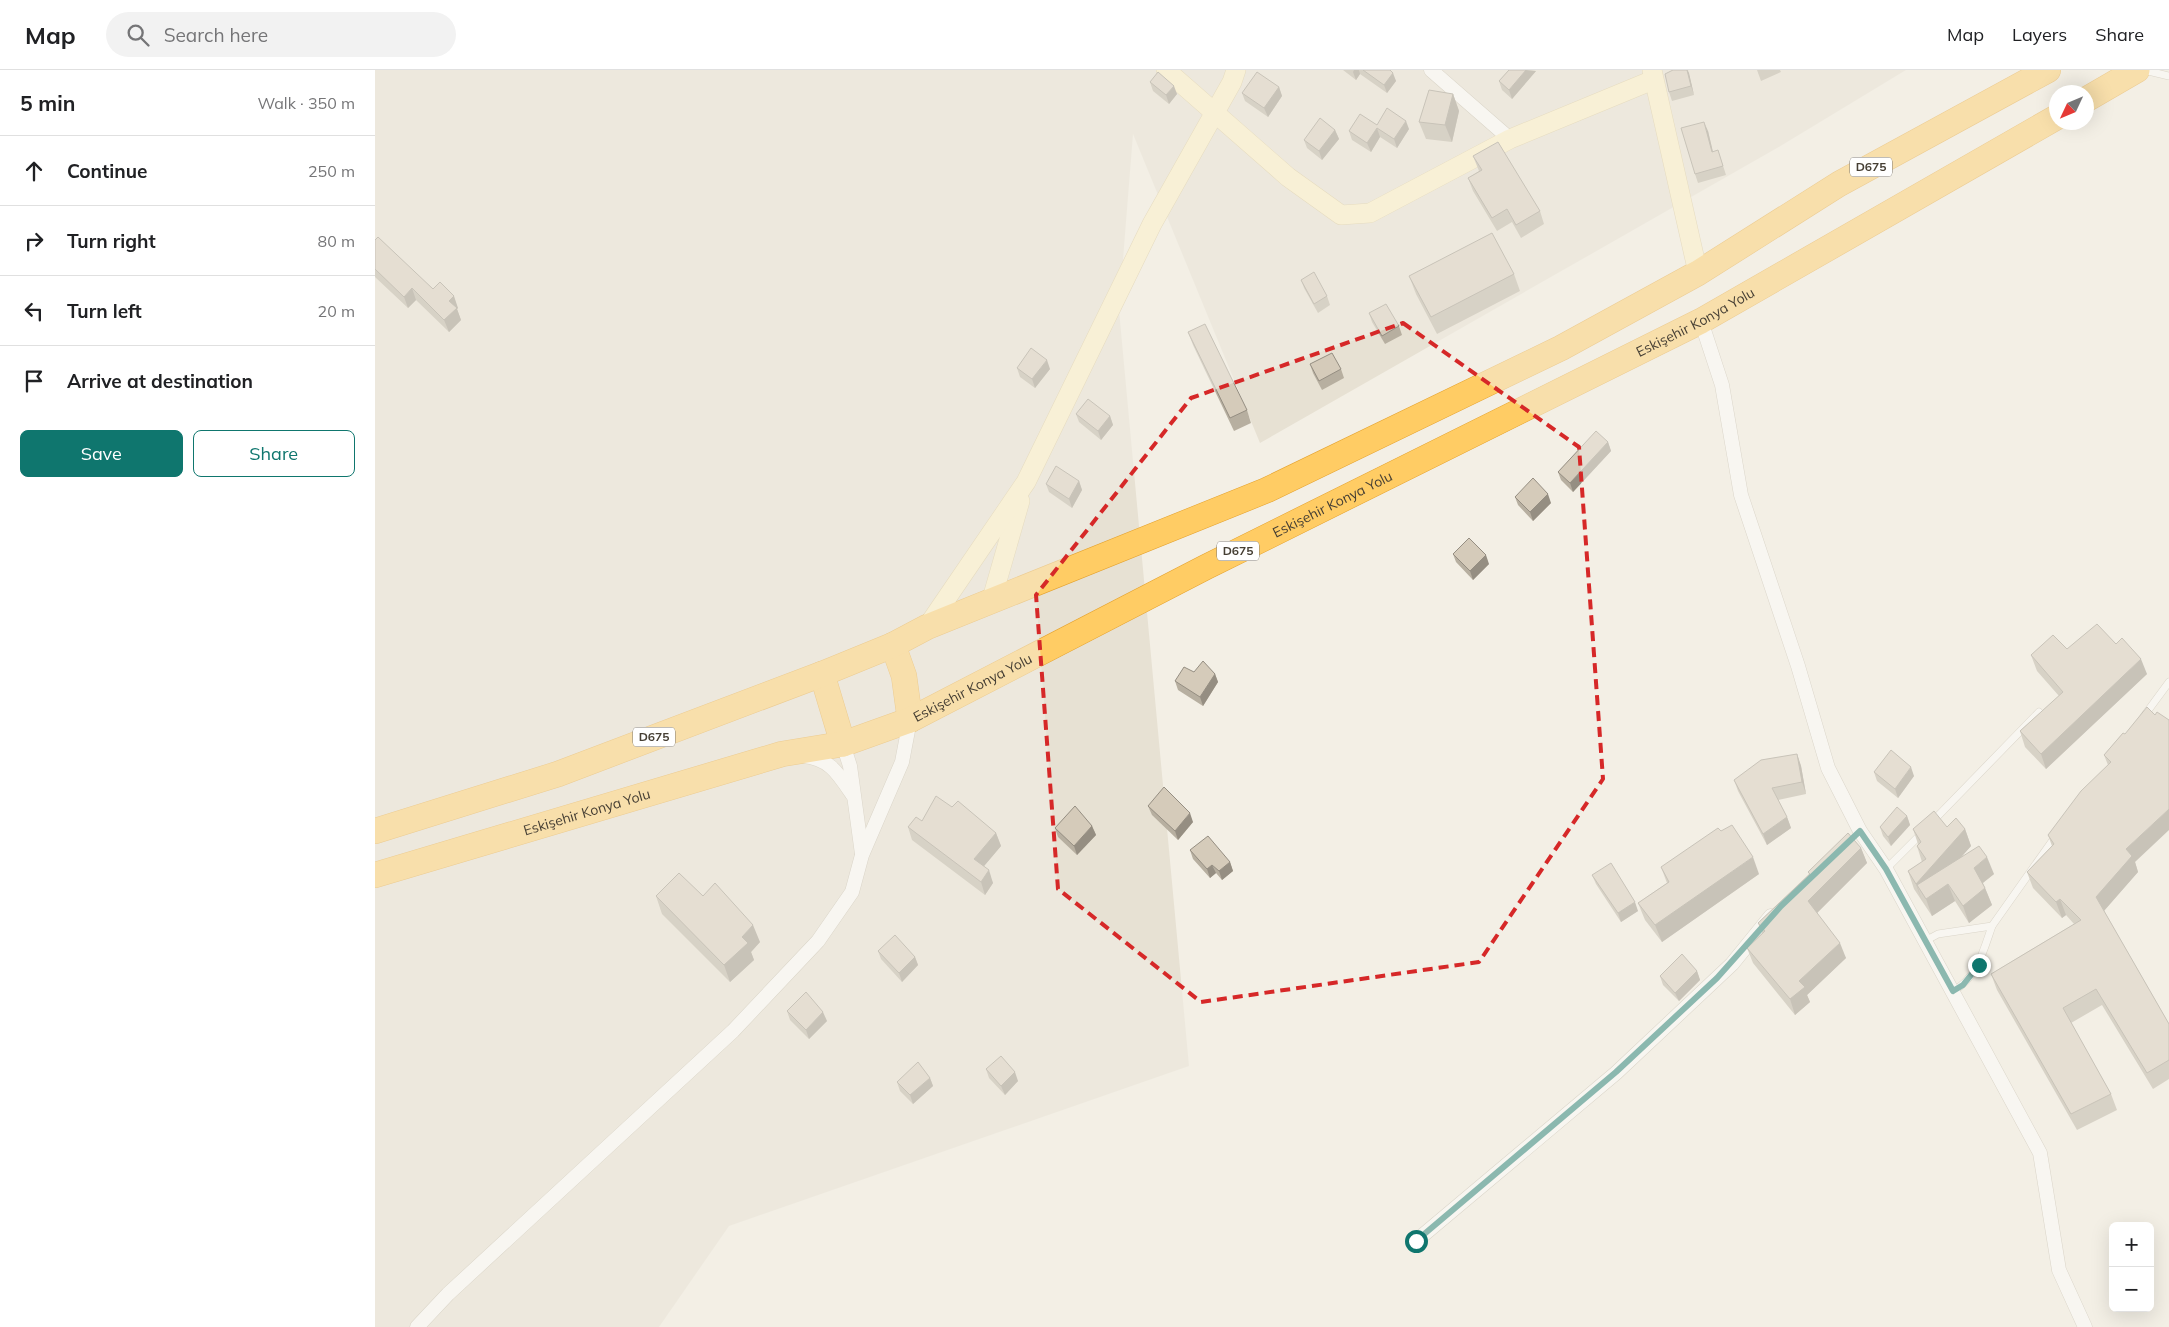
<!DOCTYPE html>
<meta charset="utf-8">
<style>
body{margin:0;font-family:Mulish,sans-serif;background:#f2f2f2;color:#202124}
.controls{position:absolute;right:15px;bottom:15px;display:grid;overflow:hidden;border-radius:8px;box-shadow:0 5px 20px #0002}
.controls button{width:45px;height:45px;display:grid;place-items:center;padding:0;border:0;border-bottom:1px solid #e0e0e0;background:#fff;color:#202124;font:25px sans-serif}
.compass{position:absolute;left:1674px;top:15px;width:45px;height:45px;border-radius:50%;background:#fff;box-shadow:0 5px 20px #0002;rotate:226deg}
.stop{position:absolute;width:15px;height:15px;margin:-11px;border:4px solid #0f766e;border-radius:50%;background:#fff}
.stop.end{background:#0f766e;border-color:#fff;box-shadow:0 1px 5px #0008}
.list{margin:0;padding:0;list-style:none}
h2{display:flex;justify-content:space-between;align-items:center;height:65px;margin:0;padding:0 20px;font-size:21px}
h2 small{font-size:16px;font-weight:400;color:#757577}
.list li{display:grid;grid-template-columns:32px 1fr auto;gap:15px;align-items:center;box-sizing:border-box;height:70px;padding:0 20px;border-top:1px solid #e0e0e0}
.list b{display:block;font-size:19px;white-space:nowrap}
.list em{font-size:16px;font-style:normal;color:#757577}
.actions{display:flex;gap:10px;padding:15px 20px}
.actions a{flex:1;padding:11px 0;border:1px solid #0f766e;border-radius:8px;text-align:center;font-size:18px;color:#0f766e}
.actions .main{background:#0f766e;color:#fff}
.icon{flex:none;width:28px;height:28px;fill:none;stroke:currentColor;stroke-width:2;stroke-linecap:round;stroke-linejoin:round}
.map{position:relative;flex:none;width:1794px;height:1257px;overflow:hidden}
header{display:flex;align-items:center;gap:30px;box-sizing:border-box;height:70px;padding:0 25px;background:#fff;border-bottom:1px solid #e0e0e0}
header strong{font-size:24px}
nav{display:flex;gap:28px;margin-inline-start:auto;font-size:18px}
.search{width:350px;height:45px;background:#f2f2f2;display:flex;align-items:center;gap:12px;box-sizing:border-box;padding:0 18px;border-radius:28px;color:#757577;font-size:19px}
main{display:flex}
aside{flex:1;background:#fff}
.map>svg:first-child{display:block}
</style>
<header>
<strong>Map</strong>
<div class="search"><svg class="icon" aria-label="search" viewBox="0 0 24 24"><circle cx="10" cy="10" r="6"/><path d="M15 15l6 6"/></svg>Search here</div>
<nav><a>Map</a><a>Layers</a><a>Share</a></nav>
</header>
<main>
<aside>
<h2>5 min<small>Walk · 350 m</small></h2>
<ul class="list">
<li><svg class="icon" aria-label="ahead" viewBox="0 0 24 24"><path d="M12 20V5M6 11l6-6 6 6"/></svg><div><b>Continue</b></div><em>250 m</em></li>
<li><svg class="icon" aria-label="right" viewBox="0 0 24 24"><path d="M7 20v-9h11M14 6l5 5-5 5"/></svg><div><b>Turn right</b></div><em>80 m</em></li>
<li><svg class="icon" aria-label="left" viewBox="0 0 24 24"><path d="M17 20v-9H6M10 6l-5 5 5 5"/></svg><div><b>Turn left</b></div><em>20 m</em></li>
<li><svg class="icon" aria-label="arrive" viewBox="0 0 24 24"><path d="M6 21V4h12l-3 4 3 4H6"/></svg><div><b>Arrive at destination</b></div></li>
</ul>
<div class="actions"><a class="main">Save</a><a>Share</a></div>
</aside>
<div class="map">
<svg width="1794" height="1257" viewBox="0 0 1794 1257">
<rect width="100%" height="100%" fill="#f3efe5"/>
<!-- residential -->
<path fill="#e7e1d3" d="M0 0H1531L1402 78 885 373 758 64 744 240 814 996 354 1156 284 1257H0Z"/>
<g fill="none" stroke-linecap="round" stroke-linejoin="round">
<!-- lane casing -->
<g stroke="#bfb7a7" stroke-width="8">
<g id="lane">
<path d="M1769 0 1794 6"/>
<path d="M1769 646 1794 612"/>
<path d="M1557 752 1664 642"/>
<path d="M1511 799 1548 762"/>
<path d="M1550 871 1563 864 1617 856 1680 767"/>
<path d="M1578 921C1602 908 1608 882 1617 856"/>
</g>
</g>
<!-- street casing -->
<g stroke="#bfb7a7" stroke-width="15">
<g id="street">
<path d="M1056 0 1135 69"/>
<path d="M1326 251 1347 315 1366 425 1423 596 1453 698 1485 761 1511 799 1665 1083 1684 1200 1710 1257"/>
<path d="M468 674 475 696 487 784"/>
<path d="M428 686C454 688 463 703 477 724"/>
<path d="M1041 1171 1241 1003 1357 894 1396 846"/>
<path d="M42 1257 73 1224 358 961 443 871 477 822 487 785 527 692 535 650"/>
</g>
</g>
<!-- secondary casing -->
<g stroke="#d6c493" stroke-width="20">
<g id="secondary">
<path d="M791 0 913 107 966 145 995 143 1135 69 1278 10"/>
<path d="M1277 0 1323 203"/>
<path d="M616 532 645 431"/>
<path d="M552 557 651 412 777 154 857 12 861 0"/>
</g>
</g>
<!-- highway casing -->
<g stroke="#e4a22f" stroke-width="26">
<g id="highway">
<path d="M1712 29 1762 0"/>
<path d="M518 575 529 606 535 650"/>
<path d="M447 604 468 674"/>
<path d="M0 761 183 704 447 604 518 575 552 557 892 420 1186 278 1323 203 1464 114 1673 0"/>
<path id="s1" d="M0 805 407 684 468 674 535 650 831 497 1326 251 1682 47"/>
</g>
</g>
<!-- lane -->
<use href="#lane" stroke="#fff" stroke-width="7"/>
<!-- street -->
<use href="#street" stroke="#fff" stroke-width="14"/>
<!-- secondary -->
<use href="#secondary" stroke="#fff1c3" stroke-width="19"/>
<!-- highway -->
<use href="#highway" stroke="#ffcc64" stroke-width="25"/>
</g>
<!-- wall -->
<g fill="#b7afa0">
<path d="M968 0H1015L1021 11 1012 23 985 4 981 10Z"/>
<path d="M1134 0 1161 1 1137 29 1127 20 1124 11Z"/>
<path d="M1298 0H1313L1319 25 1297 31 1294 22Z"/>
<path d="M1382 0H1405L1406 2 1386 11Z"/>
<path d="M775 12 802 24 794 34 778 21Z"/>
<path d="M904 17 907 26 893 47 870 31 867 23Z"/>
<path d="M1078 24 1084 41 1077 72 1051 69 1044 52Z"/>
<path d="M1002 55 1034 59 1022 78 1005 67 996 82 977 70 974 61Z"/>
<path d="M960 60 964 69 947 90 932 78 929 70Z"/>
<path d="M1333 61 1338 82 1343 80 1351 105 1323 113 1320 104Z"/>
<path d="M1098 86 1165 141 1169 154 1146 168 1137 152 1122 161 1098 121 1093 108 1104 101Z"/>
<path d="M0 170 58 219 83 238 82 239 86 250 74 262 41 230 33 238 0 207Z"/>
<path d="M1139 204 1145 221 1062 264 1041 224 1034 206Z"/>
<path d="M926 210 952 226 955 235 943 243 929 218Z"/>
<path d="M994 243 1024 256 1027 265 1010 274 997 252Z"/>
<path d="M813 262 872 340 876 353 859 361 818 275Z"/>
<path d="M935 294 966 299 969 308 947 320 938 303Z"/>
<path d="M642 298 675 299 660 318 645 307Z"/>
<path d="M701 344 735 346 738 355 726 370 704 352Z"/>
<path d="M1233 372 1236 381 1198 422 1186 410 1183 402Z"/>
<path d="M704 411 707 420 697 438 674 422 671 414Z"/>
<path d="M1140 427 1176 433 1158 451 1143 435Z"/>
<path d="M1078 484 1114 494 1098 510 1081 492Z"/>
<path d="M1692 579 1772 604 1671 699 1650 677 1645 661 1684 626 1662 601 1656 585Z"/>
<path d="M819 602 840 604 843 612 828 636 803 620 800 611Z"/>
<path d="M1748 663 1760 792 1763 802 1729 841 1794 954V1009L1778 1019 1727 935 1696 953 1736 1024 1742 1040 1702 1060 1622 920 1616 904 1699 854 1691 845 1687 848 1658 818 1652 802 1677 776 1673 765 1733 695 1729 685Z"/>
<path d="M1422 684 1426 696 1431 724 1403 730 1412 747 1416 758 1392 775 1363 721 1359 710Z"/>
<path d="M1499 702 1539 706 1523 728 1502 711Z"/>
<path d="M773 736 818 752 803 770 777 745Z"/>
<path d="M577 737 621 763 626 776 609 796 618 813 610 825 537 770 533 757Z"/>
<path d="M1532 746 1535 755 1516 776 1508 766 1505 757Z"/>
<path d="M717 756 721 765 702 785 683 767 680 758Z"/>
<path d="M1572 757 1590 759 1596 776 1587 786 1619 804 1608 813 1610 818 1617 835 1594 853 1580 831 1557 846 1539 819 1533 801 1547 792 1542 776 1543 774 1538 759Z"/>
<path d="M1486 778 1492 793 1442 843 1471 888 1432 925 1435 932 1420 945 1378 893 1372 878 1387 863 1383 853 1434 804 1433 802Z"/>
<path d="M815 780 855 792 858 801 847 810 841 803 835 808 818 789Z"/>
<path d="M1286 797 1384 804 1287 872 1270 850 1263 833 1292 813Z"/>
<path d="M1217 805 1263 841 1246 852 1221 814Z"/>
<path d="M281 826H328L385 872 376 882 379 890 355 912 287 844Z"/>
<path d="M503 881 540 887 543 895 527 912 506 889Z"/>
<path d="M1322 901 1325 910 1304 931 1288 915 1285 906Z"/>
<path d="M412 941 452 951 434 969 415 950Z"/>
<path d="M611 999 643 1011 630 1025 614 1008Z"/>
<path d="M555 1008 558 1016 538 1034 525 1021 522 1012Z"/>
</g>
<!-- shaded-wall -->
<g fill="#958e82">
<path d="M979 0H984L985 4 981 10 978 2Z"/>
<path d="M1151 0 1161 1 1137 29 1134 20Z"/>
<path d="M1312 0 1314 3 1319 25 1316 16Z"/>
<path d="M1018 3 1021 11 1012 23 1009 15Z"/>
<path d="M799 16 802 24 794 34 791 25Z"/>
<path d="M904 17 907 26 893 47 889 38Z"/>
<path d="M1078 24 1084 41 1077 72 1070 55Z"/>
<path d="M1031 51 1034 59 1022 78 1019 69Z"/>
<path d="M1329 52 1333 61 1340 91 1337 82Z"/>
<path d="M1002 58 1005 67 996 82 992 73Z"/>
<path d="M960 60 964 69 947 90 944 81Z"/>
<path d="M37 218 41 230 33 238 29 227Z"/>
<path d="M79 226 83 238 82 239 86 250 74 262 69 250 74 231Z"/>
<path d="M672 290 675 299 660 318 657 309Z"/>
<path d="M735 346 738 355 726 370 723 361Z"/>
<path d="M1233 372 1236 381 1198 422 1195 413Z"/>
<path d="M704 411 707 420 697 438 694 429Z"/>
<path d="M1173 424 1176 433 1158 451 1155 442Z"/>
<path d="M1111 485 1114 494 1098 510 1095 501Z"/>
<path d="M1766 589 1772 604 1671 699 1666 684Z"/>
<path d="M840 604 843 612 828 636 825 627Z"/>
<path d="M1422 684 1426 696 1431 724 1427 712Z"/>
<path d="M1536 697 1539 706 1523 728 1520 719Z"/>
<path d="M1794 739V760L1760 792 1763 802 1727 843 1721 827 1751 779Z"/>
<path d="M815 743 818 752 803 770 800 761Z"/>
<path d="M1532 746 1535 755 1516 776 1513 767Z"/>
<path d="M1412 747 1416 758 1392 775 1388 764Z"/>
<path d="M717 756 721 765 702 785 699 776Z"/>
<path d="M1590 759 1596 776 1550 828 1542 815 1547 831 1541 814Z"/>
<path d="M621 763 626 776 604 802 599 789Z"/>
<path d="M1486 778 1492 793 1438 847 1433 831Z"/>
<path d="M1378 787 1384 804 1287 872 1280 855Z"/>
<path d="M1612 787 1619 804 1605 815 1599 798Z"/>
<path d="M855 792 858 801 847 810 844 801Z"/>
<path d="M837 795 841 803 835 808 832 799Z"/>
<path d="M614 800 618 813 610 825 606 812Z"/>
<path d="M1573 814 1580 831 1557 846 1551 829Z"/>
<path d="M1610 818 1617 835 1594 853 1588 836Z"/>
<path d="M1685 829 1691 845 1687 848 1681 832Z"/>
<path d="M1260 832 1263 841 1246 852 1243 843Z"/>
<path d="M378 855 385 872 376 882 379 890 355 912 349 895 367 867Z"/>
<path d="M1465 873 1471 888 1432 925 1435 932 1420 945 1415 929 1424 911Z"/>
<path d="M540 887 543 895 527 912 524 903Z"/>
<path d="M1322 901 1325 910 1304 931 1300 923Z"/>
<path d="M448 942 452 951 434 969 431 960Z"/>
<path d="M640 1002 643 1011 630 1025 626 1016Z"/>
<path d="M555 1008 558 1016 538 1034 535 1025Z"/>
</g>
<!-- building -->
<g fill="#d5cbba" stroke="#958e82">
<path d="M988 0H1015L1018 3 1009 15Z"/>
<path d="M1134 0H1151L1134 20 1124 11Z"/>
<path d="M1298 0H1312L1316 16 1294 22 1290 4Z"/>
<path d="M783 2 799 16 791 25 775 12Z"/>
<path d="M882 2 904 17 889 38 867 23Z"/>
<path d="M1054 20 1078 24 1070 55 1044 52Z"/>
<path d="M1012 38 1031 51 1019 69 1002 58 992 73 974 61 985 44 1002 55Z"/>
<path d="M945 48 960 60 944 81 929 70Z"/>
<path d="M1329 52 1337 82 1343 80 1348 96 1320 104 1306 58Z"/>
<path d="M1123 72 1165 141 1141 155 1132 139 1117 148 1093 108 1107 100 1098 86Z"/>
<path d="M1117 163 1139 204 1056 247 1034 206Z"/>
<path d="M3 167 58 219 65 212 79 226 74 231 82 238 69 250 37 218 29 227 0 199V170Z"/>
<path d="M939 202 952 226 939 234 926 210Z"/>
<path d="M1011 234 1024 256 1007 266 994 243Z"/>
<path d="M830 254 872 340 855 348 813 262Z"/>
<path d="M656 278 672 290 657 309 642 298Z"/>
<path d="M957 283 966 299 944 311 935 294Z"/>
<path d="M713 329 735 346 723 361 701 344Z"/>
<path d="M1221 361 1233 372 1195 413 1183 402Z"/>
<path d="M681 396 704 411 694 429 671 414Z"/>
<path d="M1158 408 1173 424 1155 442 1140 427Z"/>
<path d="M1094 468 1111 485 1095 501 1078 484Z"/>
<path d="M1722 554 1741 574 1747 568 1766 589 1666 684 1645 661 1688 622 1656 585 1678 565 1692 579Z"/>
<path d="M828 591 840 604 825 627 800 611 809 597 819 602Z"/>
<path d="M1772 637 1780 645 1782 642 1794 650V739L1751 779 1757 786 1721 827 1794 954V990L1772 1003 1721 919 1688 938 1736 1024 1696 1044 1616 904 1706 850 1685 829 1681 832 1652 802 1679 774 1673 765 1706 721 1736 692 1729 685 1748 663 1750 664Z"/>
<path d="M1516 680 1536 697 1520 719 1499 702Z"/>
<path d="M1422 684 1427 712 1397 718 1412 747 1388 764 1359 710 1386 690Z"/>
<path d="M789 717 815 743 800 761 773 736Z"/>
<path d="M561 726 577 737 583 731 621 763 599 789 614 800 606 812 533 757 541 747 547 751Z"/>
<path d="M700 736 717 756 699 776 680 758Z"/>
<path d="M1522 737 1532 746 1513 767 1505 757Z"/>
<path d="M1559 741 1572 757 1581 748 1590 759 1541 814 1533 801 1551 789 1542 776 1546 772 1538 759Z"/>
<path d="M1357 755 1378 787 1280 855 1263 833 1294 812 1286 797 1343 758 1346 761Z"/>
<path d="M1473 763 1486 778 1433 831 1465 873 1424 911 1430 917 1415 929 1372 878 1390 861 1383 853 1435 804 1433 802Z"/>
<path d="M833 766 855 792 844 801 837 795 832 799 815 780Z"/>
<path d="M1604 776 1612 787 1599 798 1610 818 1588 836 1573 814 1551 829 1542 815Z"/>
<path d="M1236 793 1260 832 1243 843 1217 805Z"/>
<path d="M304 803 328 826 340 813 378 855 367 867 373 873 349 895 281 826Z"/>
<path d="M520 865 540 887 524 903 503 881Z"/>
<path d="M1307 884 1322 901 1300 923 1285 906Z"/>
<path d="M431 922 448 942 431 960 412 941Z"/>
<path d="M626 986 640 1002 626 1016 611 999Z"/>
<path d="M543 992 555 1008 535 1025 522 1012Z"/>
</g>
<g fill="none" stroke-linecap="round" stroke-linejoin="round">
<!-- route -->
<path stroke="#0f766e" stroke-width="6" d="M1041 1171 1241 1002 1342 908 1406 836 1485 761 1511 799 1578 921 1588 915 1604 895"/>
</g>
<!-- marked area -->
<path d="M0 0H1794V1257H0ZM1028 253 1204 377 1228 709 1104 892 826 932 683 819 661 525 816 328Z" fill="#f3efe5" fill-opacity=".55" fill-rule="evenodd"/>
<path fill="none" stroke="#d62828" stroke-width="4" stroke-dasharray="10 6" stroke-linejoin="round" d="M1028 253 1204 377 1228 709 1104 892 826 932 683 819 661 525 816 328Z"/>
<g text-anchor="middle" stroke-width="4" stroke-linejoin="round" paint-order="stroke">
<!-- shield labels -->
<g fill="#fff" stroke="#7e7971" stroke-width="1">
<rect x="1475" y="87.5" width="42" height="19" rx="4"/>
<rect x="842" y="471.5" width="42" height="19" rx="4"/>
<rect x="258" y="657.5" width="42" height="19" rx="4"/>
</g>
<g font-size="12" font-weight="bold" fill="#463f34">
<text x="1496" y="101">D675</text>
<text x="863" y="485">D675</text>
<text x="279" y="671">D675</text>
</g>
<!-- street labels -->
<g font-size="14" fill="#463f34" stroke="#fff">
<text dy="5" stroke="none"><textPath href="#s1" startOffset="1438">Eskişehir Konya Yolu</textPath></text>
<text dy="5" stroke="none"><textPath href="#s1" startOffset="1032">Eskişehir Konya Yolu</textPath></text>
<text dy="5" stroke="none"><textPath href="#s1" startOffset="628">Eskişehir Konya Yolu</textPath></text>
<text dy="5" stroke="none"><textPath href="#s1" startOffset="221">Eskişehir Konya Yolu</textPath></text>
</g>
</g>
</svg>
<div class="controls">
<button>+</button>
<button>−</button>
</div>
<svg class="compass" viewBox="-18 -18 36 36"><path d="M0-13l5 13h-10z" fill="#e53935"/><path d="M0 13l5-13h-10z" fill="#757577"/></svg>
<div class="stop" style="left:1041px;top:1171px"></div>
<div class="stop end" style="left:1604px;top:895px"></div>
</div>
</main>
